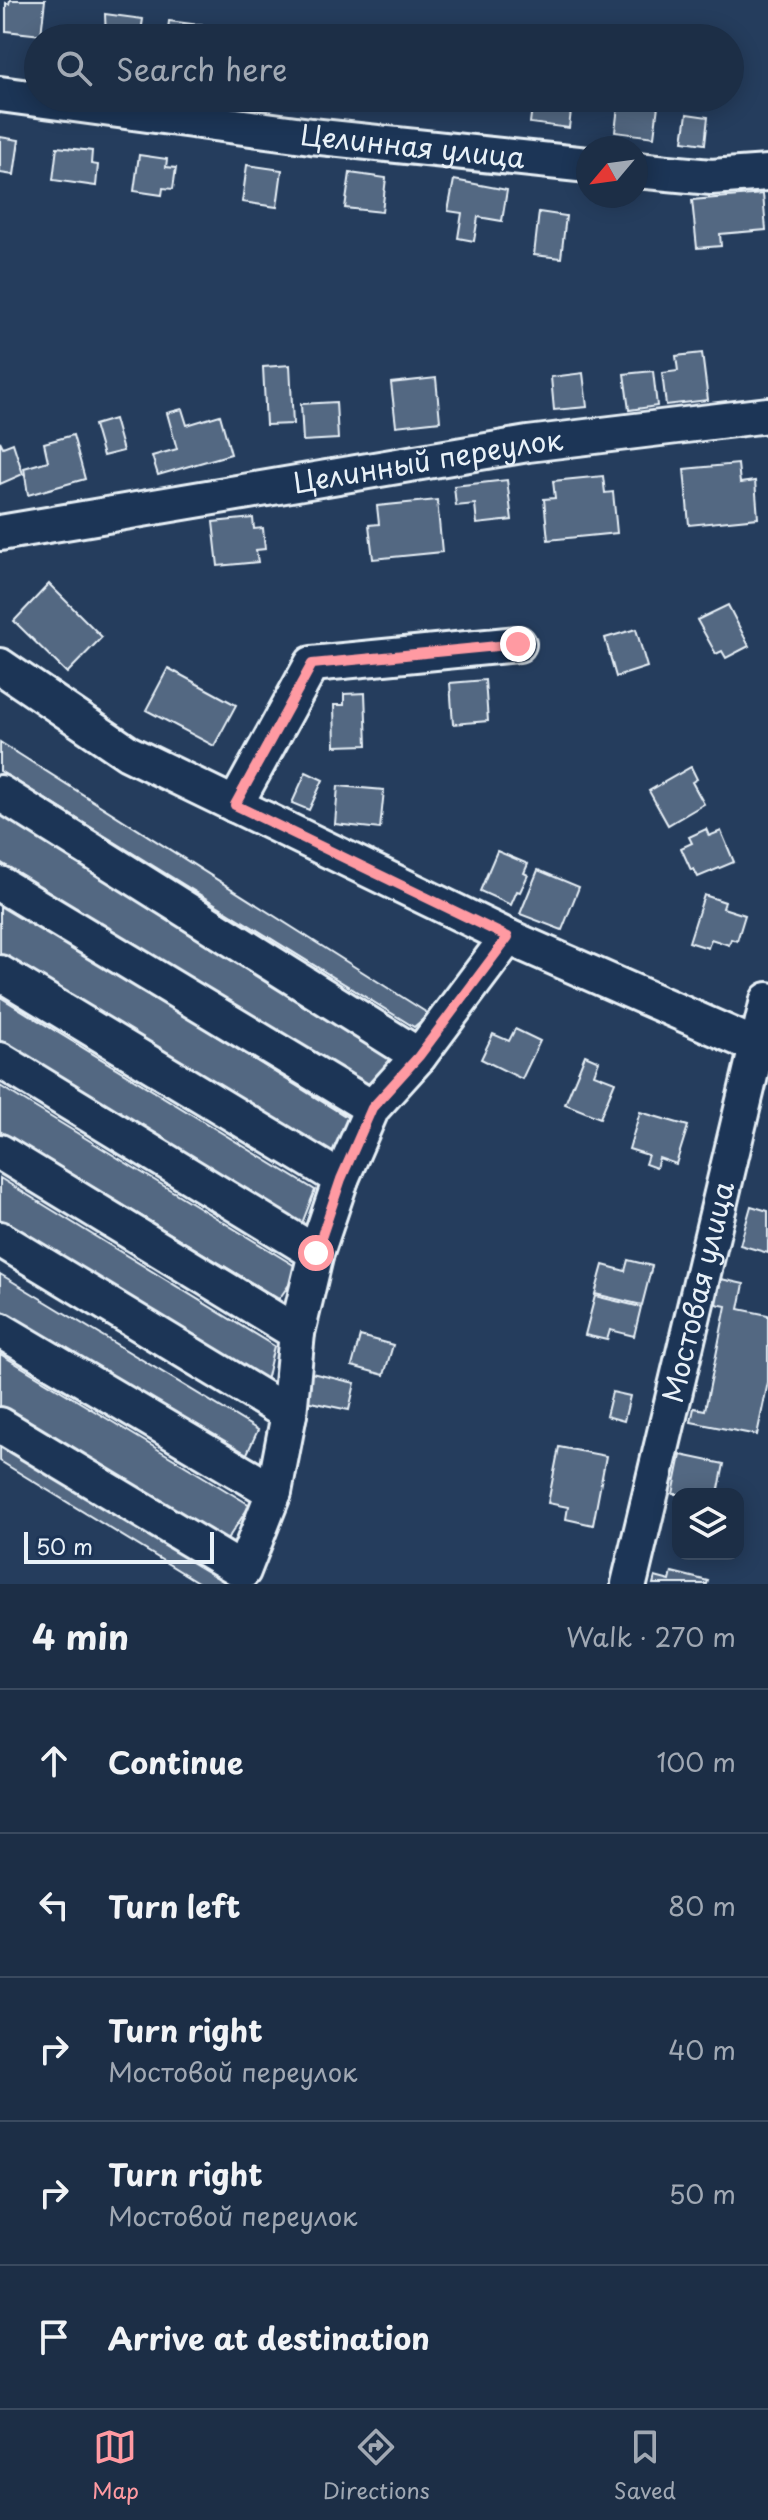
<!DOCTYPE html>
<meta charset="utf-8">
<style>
body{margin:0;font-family:"Playpen Sans",sans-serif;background:#25364d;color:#f1f3f6}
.controls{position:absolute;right:24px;bottom:24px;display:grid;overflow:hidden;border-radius:16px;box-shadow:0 4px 20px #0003}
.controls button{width:72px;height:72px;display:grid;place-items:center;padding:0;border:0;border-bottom:2px solid #3a4a5f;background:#1c2e46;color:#f1f3f6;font:40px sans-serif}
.compass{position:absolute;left:576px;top:136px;width:72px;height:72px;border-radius:50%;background:#1c2e46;box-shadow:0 4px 20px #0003;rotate:241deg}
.scale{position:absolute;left:24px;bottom:20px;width:190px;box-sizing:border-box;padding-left:8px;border:4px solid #e8f1f8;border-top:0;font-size:22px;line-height:28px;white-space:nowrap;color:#e8f1f8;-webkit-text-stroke:6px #1d3557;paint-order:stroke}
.stop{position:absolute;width:24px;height:24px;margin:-18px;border:6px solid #ff9aa2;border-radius:50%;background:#fff}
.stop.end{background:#ff9aa2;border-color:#fff;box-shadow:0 2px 8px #0008}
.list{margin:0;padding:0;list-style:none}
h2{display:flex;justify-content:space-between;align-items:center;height:104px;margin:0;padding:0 32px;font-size:34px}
h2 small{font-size:26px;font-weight:400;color:#a0a8b3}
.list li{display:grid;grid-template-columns:52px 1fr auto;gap:24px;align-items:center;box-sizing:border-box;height:144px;padding:0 32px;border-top:2px solid #3a4a5f}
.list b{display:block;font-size:30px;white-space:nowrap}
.list p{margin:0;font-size:26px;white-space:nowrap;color:#a0a8b3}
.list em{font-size:26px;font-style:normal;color:#a0a8b3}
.icon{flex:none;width:44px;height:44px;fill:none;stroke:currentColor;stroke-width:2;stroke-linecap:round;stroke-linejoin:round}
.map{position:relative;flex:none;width:768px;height:1584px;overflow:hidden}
.search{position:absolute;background:#1c2e46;box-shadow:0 4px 20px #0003;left:24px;right:24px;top:24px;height:88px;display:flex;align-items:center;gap:20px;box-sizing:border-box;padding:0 28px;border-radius:44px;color:#a0a8b3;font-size:30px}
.sheet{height:824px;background:#1c2e46}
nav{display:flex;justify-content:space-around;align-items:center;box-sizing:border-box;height:112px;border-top:2px solid #3a4a5f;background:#1c2e46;font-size:22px;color:#a0a8b3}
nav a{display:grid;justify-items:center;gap:4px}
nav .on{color:#ff9aa2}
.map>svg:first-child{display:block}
</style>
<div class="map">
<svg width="768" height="1584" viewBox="0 0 768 1584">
<rect width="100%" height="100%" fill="#253d5d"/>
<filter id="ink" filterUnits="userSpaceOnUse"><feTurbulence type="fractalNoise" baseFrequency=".0125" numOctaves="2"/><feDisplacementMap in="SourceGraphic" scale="16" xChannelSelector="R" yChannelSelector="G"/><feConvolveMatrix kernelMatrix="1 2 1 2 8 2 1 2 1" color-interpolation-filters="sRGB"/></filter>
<g filter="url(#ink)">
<!-- building -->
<g fill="#536782" stroke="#e8f1f8" stroke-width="2">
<path d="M10 0H45L41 35 6 31V3L9 4Z"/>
<path d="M105 14 143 19 140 38H106Z"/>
<path d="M169 21 246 31 245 38H167Z"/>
<path d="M443 98H476L474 107 442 103Z"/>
<path d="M533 98 572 102 569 128 530 123Z"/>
<path d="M619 98H659L654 137 615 132Z"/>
<path d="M687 114 708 117 705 144 683 141Z"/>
<path d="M0 137 19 140 14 175 0 173Z"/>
<path d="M57 147 92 151 91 164 98 165 96 186 53 180Z"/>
<path d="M139 155 167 159 166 167 176 168 173 189 163 188 162 195 134 191Z"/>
<path d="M247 165 282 170 277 207 242 202Z"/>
<path d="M350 173 386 178 382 212 345 208Z"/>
<path d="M454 180 507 190 502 221 478 217 474 241 458 238 462 213 448 211Z"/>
<path d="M763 194 766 230 720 234 721 246 697 248 692 200Z"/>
<path d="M539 212 566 216 561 258 534 255Z"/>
<path d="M702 353 708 400 666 405 662 373 678 371 676 356Z"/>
<path d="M290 365 293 424 266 425 263 367Z"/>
<path d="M653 371 657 406 629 410 624 374Z"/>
<path d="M583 373 587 407 554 410 551 377Z"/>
<path d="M436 378 440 421 396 426 391 383Z"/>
<path d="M336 402 338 439 303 441 301 404Z"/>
<path d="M182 409 187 425 220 415 231 454 158 475 152 456 177 449 167 413Z"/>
<path d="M114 419 123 451 103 456 94 425Z"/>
<path d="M73 435 85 479 28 495 24 468 48 461 44 443Z"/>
<path d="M0 441 3 447 13 443 23 474 0 484Z"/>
<path d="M738 464 740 483 755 481 758 518 689 525 684 469Z"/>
<path d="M603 476 605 493 613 492 617 533 548 540 544 499 555 498 553 481Z"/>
<path d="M507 480 512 520 477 524 475 504 456 506 454 486Z"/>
<path d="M437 500 442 552 373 559 369 525 379 524 377 506Z"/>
<path d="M253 518 254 529 263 528 265 549 256 550 258 562 218 566 213 522Z"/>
<path d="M49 584 102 637 67 673 14 621Z"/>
<path d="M728 605 749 646 726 658 722 651 716 654 697 620Z"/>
<path d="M636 629 647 667 616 677 605 638Z"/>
<path d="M168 668 236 705 214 746 146 710Z"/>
<path d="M485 680 488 721 453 724 450 683Z"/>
<path d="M365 693 367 745 335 746 334 705H344V694Z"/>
<path d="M0 742 429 1014 414 1027 0 771Z"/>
<path d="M691 767 697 779 692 782 704 804 668 825 649 791Z"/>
<path d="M306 772 323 780 309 810 292 803Z"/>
<path d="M338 786 384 790 380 829 335 824Z"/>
<path d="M0 812 397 1051 375 1091 0 862Z"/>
<path d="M706 829 709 836 721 831 734 862 698 877 694 869 691 870 681 848 692 843 689 837Z"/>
<path d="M497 851 528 864 524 873 528 875 520 892 517 891 511 905 480 891Z"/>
<path d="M538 870 579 887 562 930 520 914Z"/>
<path d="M704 895 725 902 723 908 745 915 737 941 731 939 729 945 711 939 708 948 689 942Z"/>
<path d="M0 902 350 1119 328 1161 0 956Z"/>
<path d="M0 997 315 1190 299 1231 0 1044Z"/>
<path d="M515 1029 540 1041 522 1079 481 1059 493 1034 509 1041Z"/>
<path d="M585 1055 599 1061 594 1074 615 1082 600 1118 565 1104Z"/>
<path d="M0 1086 300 1269 279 1299 0 1131Z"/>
<path d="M640 1112 688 1126 676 1164 659 1158 656 1168 645 1164 648 1155 629 1149Z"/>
<path d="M0 1178 274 1346 266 1381 0 1219Z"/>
<path d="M751 1206 768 1211V1253L740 1245Z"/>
<path d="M628 1260 652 1266 642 1305 595 1294 603 1265 625 1271Z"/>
<path d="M0 1274 258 1430 244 1460 0 1312Z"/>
<path d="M721 1279 744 1284 739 1309 768 1315V1382L757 1435 691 1422 694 1408 705 1410 726 1306 716 1304Z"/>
<path d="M595 1296 641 1307 634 1336 610 1330 607 1340 585 1335Z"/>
<path d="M360 1336 393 1345 384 1375 352 1366Z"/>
<path d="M0 1354 250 1505 225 1543 0 1407Z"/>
<path d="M307 1372 355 1383 349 1410 301 1400Z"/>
<path d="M612 1392 630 1396 624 1421 606 1416Z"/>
<path d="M0 1439 230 1578 226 1584H201L0 1461Z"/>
<path d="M559 1447 606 1456 593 1525 566 1519 568 1507 548 1503Z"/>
<path d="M681 1455 724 1464 718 1494H673Z"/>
<path d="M672 1572 708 1581 707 1584H653L655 1577 670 1581Z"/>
</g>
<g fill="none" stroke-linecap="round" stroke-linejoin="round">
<!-- minor casing -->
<g stroke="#e8f1f8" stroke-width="40">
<g id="minor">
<path id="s1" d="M0 94 311 136 588 165"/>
<path d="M636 170 711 177 768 173"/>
<path id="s2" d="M0 533 528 444 768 415"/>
<path d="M0 666 128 753 508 937 768 1051"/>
<path d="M0 793 419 1056"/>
<path d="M235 805 312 664 518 644"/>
<path d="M0 884 372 1108"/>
<path d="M0 973 341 1179"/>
<path d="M0 1060 316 1253"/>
<path d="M0 1152 297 1333"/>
<path d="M0 1239 289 1414"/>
<path d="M0 1330 274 1492"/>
<path d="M0 1425 243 1571 274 1492 289 1414 297 1333 316 1253 341 1179 372 1108 419 1056 508 937"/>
<path id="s3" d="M629 1584 768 1000"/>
</g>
</g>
<!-- minor -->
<use href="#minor" stroke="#1d3557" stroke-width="34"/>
</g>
</g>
<g fill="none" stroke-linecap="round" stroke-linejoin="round" filter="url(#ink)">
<!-- route -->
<path stroke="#ff9aa2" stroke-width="10" d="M316 1253 341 1179 372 1108 419 1056 508 937 235 805 312 664 518 644"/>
</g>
<g text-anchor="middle" stroke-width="6" stroke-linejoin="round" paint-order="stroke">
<!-- street labels -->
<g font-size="28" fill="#e8f1f8" stroke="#1d3557">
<text dy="10" stroke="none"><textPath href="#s1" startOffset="416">Целинная улица</textPath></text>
<text dy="10" stroke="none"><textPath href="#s2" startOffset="434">Целинный переулок</textPath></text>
<text dy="10" stroke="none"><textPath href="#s3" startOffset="300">Мостовая улица</textPath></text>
</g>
</g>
</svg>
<div class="controls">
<button><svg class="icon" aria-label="layers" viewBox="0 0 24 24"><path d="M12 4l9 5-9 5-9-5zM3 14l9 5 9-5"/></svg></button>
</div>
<svg class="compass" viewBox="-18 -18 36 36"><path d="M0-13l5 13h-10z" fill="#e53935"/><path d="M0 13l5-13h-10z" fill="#a0a8b3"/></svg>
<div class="scale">50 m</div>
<div class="stop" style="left:316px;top:1253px"></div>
<div class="stop end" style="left:518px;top:644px"></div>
<div class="search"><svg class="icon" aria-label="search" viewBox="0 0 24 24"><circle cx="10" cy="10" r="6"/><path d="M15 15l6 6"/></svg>Search here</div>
</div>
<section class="sheet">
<h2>4 min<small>Walk · 270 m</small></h2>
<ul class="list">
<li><svg class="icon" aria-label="ahead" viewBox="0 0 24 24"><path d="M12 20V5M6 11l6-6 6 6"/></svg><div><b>Continue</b></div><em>100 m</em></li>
<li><svg class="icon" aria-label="left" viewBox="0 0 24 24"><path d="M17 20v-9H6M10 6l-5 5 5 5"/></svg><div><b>Turn left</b></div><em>80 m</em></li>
<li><svg class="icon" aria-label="right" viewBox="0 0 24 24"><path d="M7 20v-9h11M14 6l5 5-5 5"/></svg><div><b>Turn right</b><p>Мостовой переулок</p></div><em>40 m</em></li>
<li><svg class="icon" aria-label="right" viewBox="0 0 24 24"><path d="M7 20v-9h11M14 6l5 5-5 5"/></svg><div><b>Turn right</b><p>Мостовой переулок</p></div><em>50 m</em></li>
<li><svg class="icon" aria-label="arrive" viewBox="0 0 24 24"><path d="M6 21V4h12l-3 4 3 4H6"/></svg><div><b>Arrive at destination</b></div></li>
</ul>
</section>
<nav>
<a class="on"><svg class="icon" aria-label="map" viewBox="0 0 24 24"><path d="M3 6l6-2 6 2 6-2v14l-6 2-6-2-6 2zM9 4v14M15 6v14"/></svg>Map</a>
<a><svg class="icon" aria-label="directions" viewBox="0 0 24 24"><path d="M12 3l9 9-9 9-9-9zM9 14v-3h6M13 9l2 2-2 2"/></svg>Directions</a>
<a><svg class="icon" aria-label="saved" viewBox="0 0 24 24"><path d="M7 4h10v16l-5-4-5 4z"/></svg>Saved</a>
</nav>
